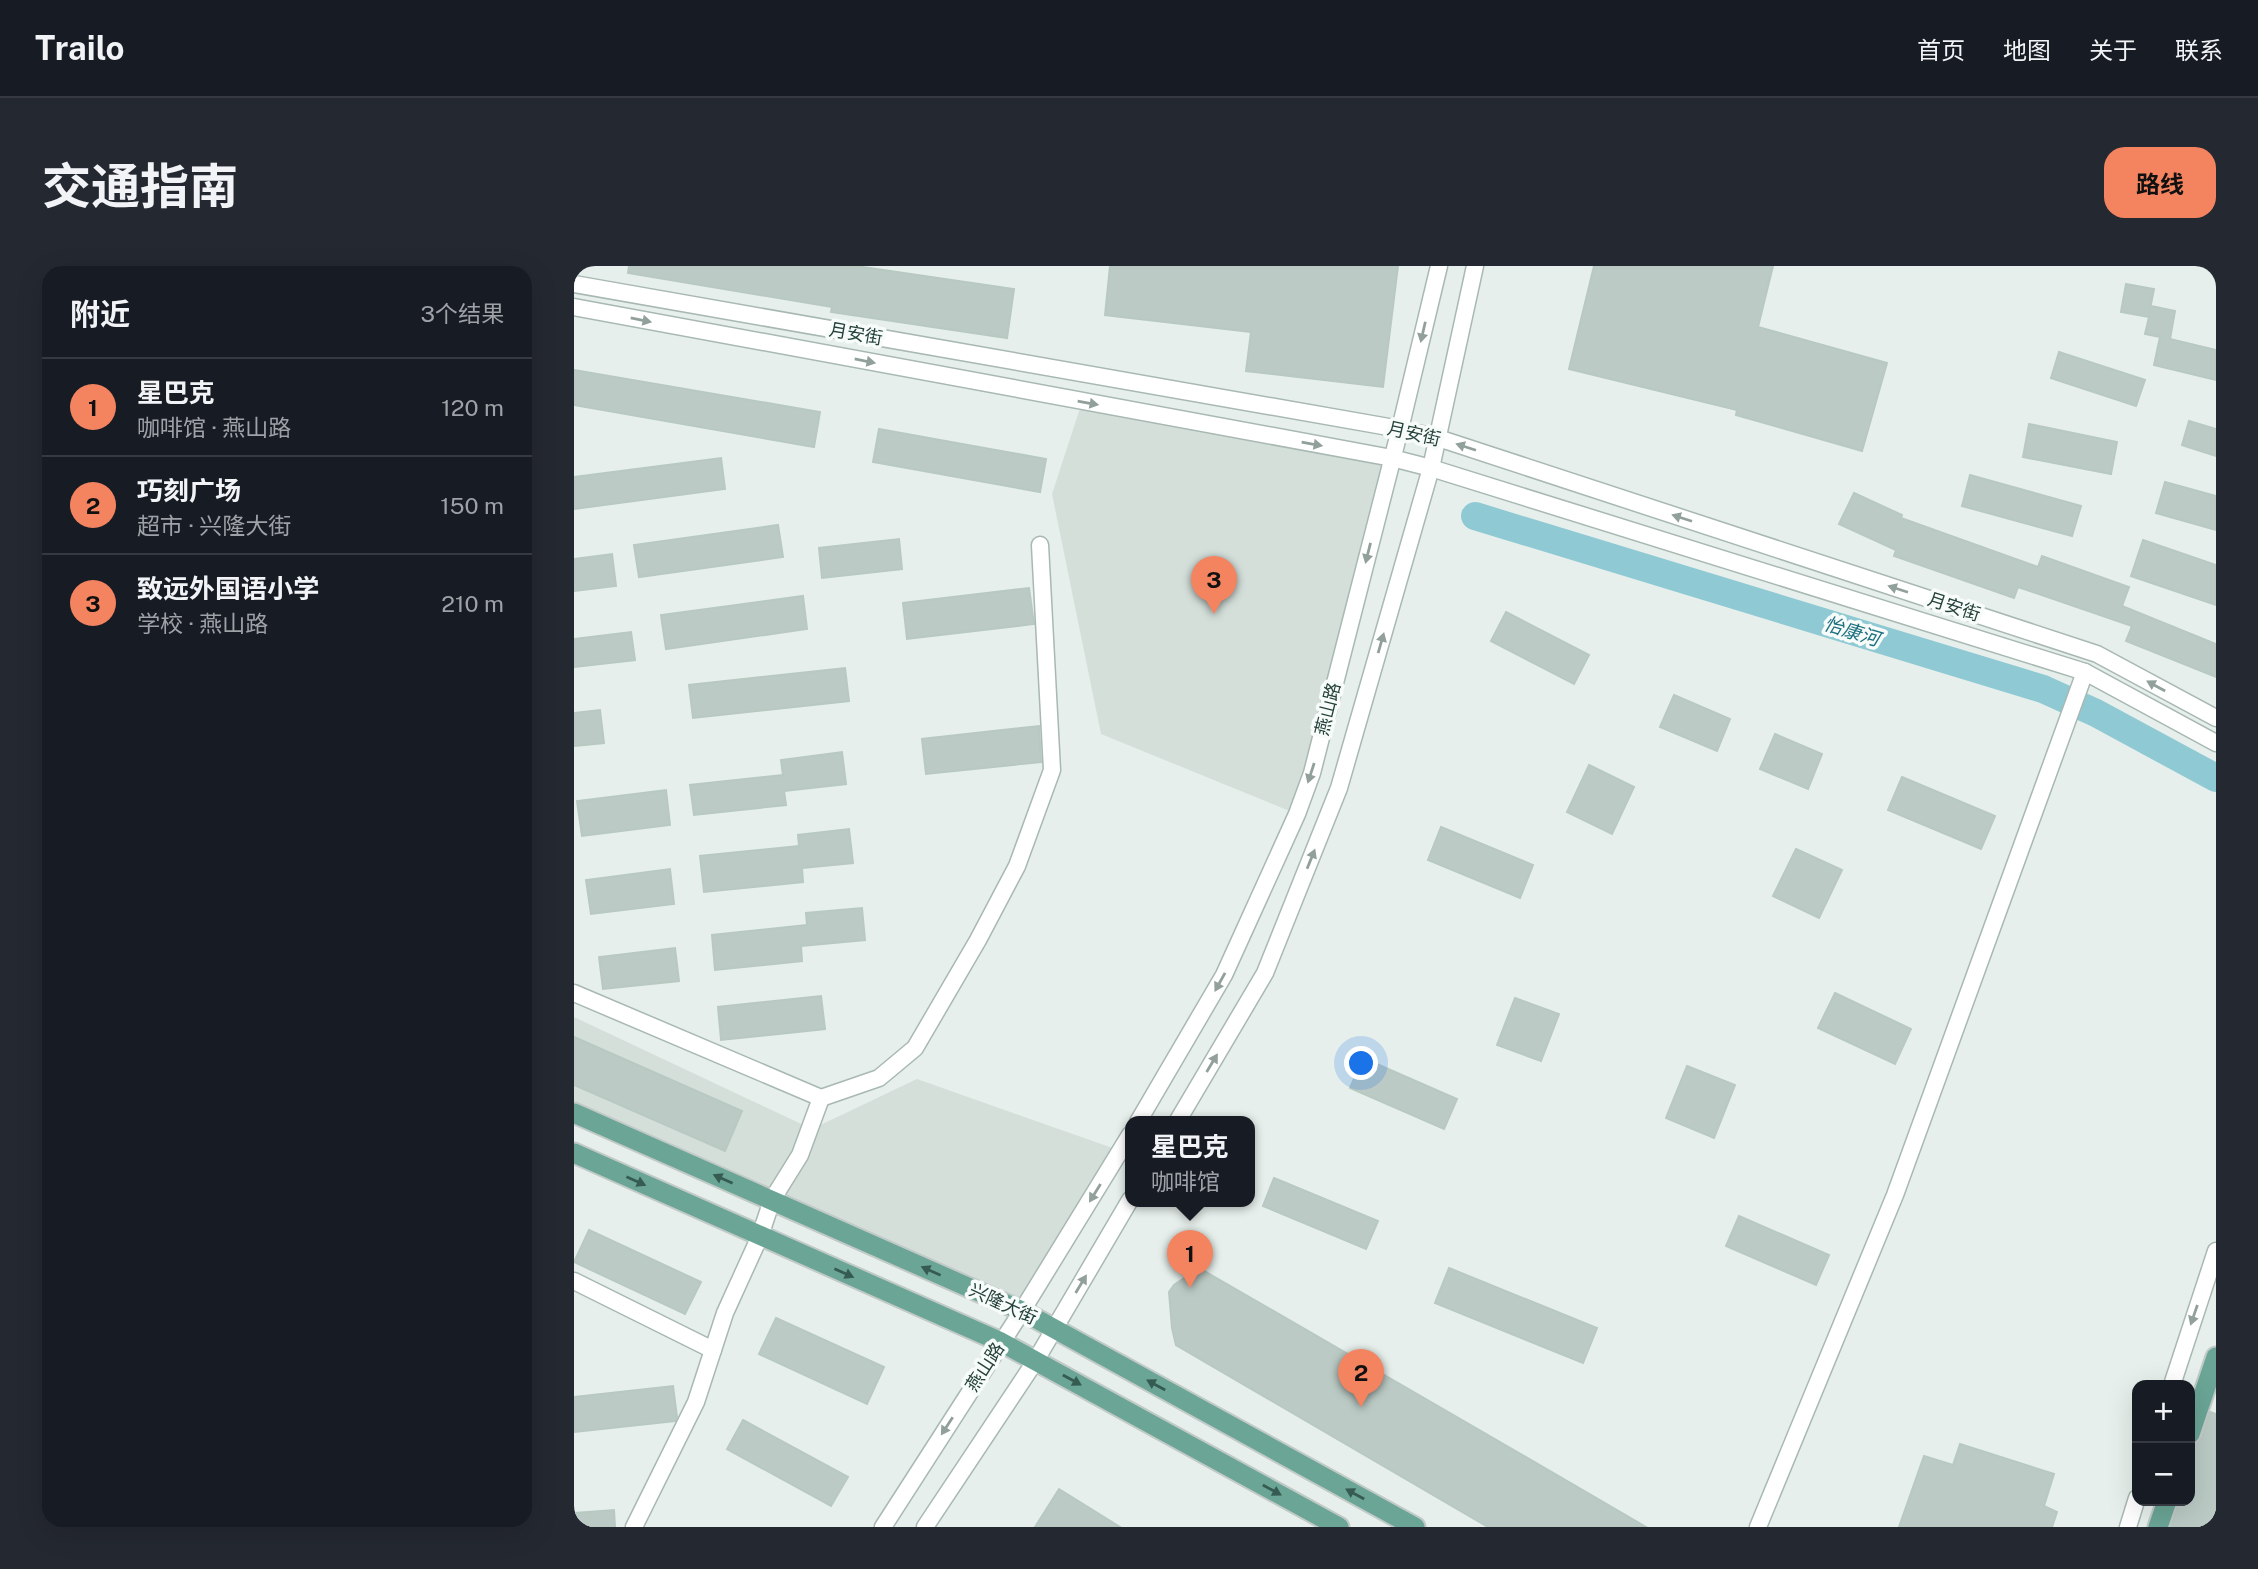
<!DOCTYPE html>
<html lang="zh">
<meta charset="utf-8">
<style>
body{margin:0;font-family:"Public Sans","Noto Sans SC",sans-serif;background:#242831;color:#f1f3f6}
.controls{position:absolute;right:21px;bottom:21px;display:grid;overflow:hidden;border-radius:14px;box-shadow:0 7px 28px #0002}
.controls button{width:63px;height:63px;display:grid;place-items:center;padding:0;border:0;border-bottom:2px solid #363941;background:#171b24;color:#f1f3f6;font:35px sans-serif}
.you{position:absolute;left:788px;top:798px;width:24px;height:24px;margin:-18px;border:5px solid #fff;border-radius:50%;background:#1a73e8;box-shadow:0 0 0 10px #1a73e833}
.badge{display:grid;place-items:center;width:46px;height:46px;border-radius:50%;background:#f4845f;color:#111;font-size:23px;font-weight:700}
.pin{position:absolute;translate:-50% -58px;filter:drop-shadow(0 2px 4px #0008)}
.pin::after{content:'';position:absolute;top:37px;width:24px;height:21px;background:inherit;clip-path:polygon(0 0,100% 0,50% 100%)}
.popup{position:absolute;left:551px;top:850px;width:130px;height:91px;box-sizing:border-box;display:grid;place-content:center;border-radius:14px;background:#171b24;filter:drop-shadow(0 2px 5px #0005);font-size:23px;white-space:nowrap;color:#9ea1a6}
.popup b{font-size:26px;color:#f1f3f6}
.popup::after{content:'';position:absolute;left:50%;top:100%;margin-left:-14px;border:14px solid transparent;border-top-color:#171b24}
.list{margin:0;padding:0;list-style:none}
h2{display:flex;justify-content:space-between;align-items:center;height:91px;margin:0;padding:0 28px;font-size:30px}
h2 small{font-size:23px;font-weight:400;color:#9ea1a6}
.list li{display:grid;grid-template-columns:46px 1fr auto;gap:21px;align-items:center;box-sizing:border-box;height:98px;padding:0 28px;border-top:2px solid #363941}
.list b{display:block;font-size:26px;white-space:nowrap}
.list p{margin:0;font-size:23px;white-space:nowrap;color:#9ea1a6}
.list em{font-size:23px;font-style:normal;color:#9ea1a6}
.map{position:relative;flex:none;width:1642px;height:1261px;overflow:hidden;border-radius:21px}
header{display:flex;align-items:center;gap:42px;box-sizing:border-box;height:98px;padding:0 35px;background:#171b24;border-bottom:2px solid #363941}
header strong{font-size:33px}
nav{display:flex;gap:38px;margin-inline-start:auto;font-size:24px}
.intro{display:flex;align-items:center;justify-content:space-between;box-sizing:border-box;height:168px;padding:0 42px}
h1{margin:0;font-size:49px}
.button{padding:18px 32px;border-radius:21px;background:#f4845f;color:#111;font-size:24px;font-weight:700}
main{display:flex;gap:42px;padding:0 42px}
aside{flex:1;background:#171b24;border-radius:21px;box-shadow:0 7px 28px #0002}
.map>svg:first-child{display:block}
</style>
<header>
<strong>Trailo</strong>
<nav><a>首页</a><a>地图</a><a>关于</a><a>联系</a></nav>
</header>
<div class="intro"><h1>交通指南</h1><a class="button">路线</a></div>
<main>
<aside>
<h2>附近<small>3个结果</small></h2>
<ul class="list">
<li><span class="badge">1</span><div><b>星巴克</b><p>咖啡馆 · 燕山路</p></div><em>120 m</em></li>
<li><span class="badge">2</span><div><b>巧刻广场</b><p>超市 · 兴隆大街</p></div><em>150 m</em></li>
<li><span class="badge">3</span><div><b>致远外国语小学</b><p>学校 · 燕山路</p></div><em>210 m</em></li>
</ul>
</aside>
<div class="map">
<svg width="1642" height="1261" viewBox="0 0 1642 1261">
<rect width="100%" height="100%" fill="#e6efeb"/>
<!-- built -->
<g fill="#d4dfda">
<path d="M508 136 818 192 723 548 527 468 478 228Z"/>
<path d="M0 751 238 863 343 813 547 885 448 1045 0 846Z"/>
</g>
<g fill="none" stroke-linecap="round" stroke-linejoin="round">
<!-- river -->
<path stroke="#8ec9d4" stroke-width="28" d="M901 250 1469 423 1522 447 1642 512"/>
</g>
<!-- building -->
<g fill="#bbcac4" stroke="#b8c9c2" stroke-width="2">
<path d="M55 0H282L440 23 433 72 257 46 258 41 54 7Z"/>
<path d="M536 0H824L809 121 672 105 677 66 531 49Z"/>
<path d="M1020 0H1199L1184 61 1313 97 1288 185 1162 149 1163 144 995 103Z"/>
<path d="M1552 18 1580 23 1575 48 1577 40 1601 45 1596 73 1642 84V114L1580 99 1586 71 1571 68 1575 51 1547 46Z"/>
<path d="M1485 86 1571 114 1562 140 1477 112Z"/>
<path d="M0 104 246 146 240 181 0 139Z"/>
<path d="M1615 155 1642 163V190L1608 179Z"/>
<path d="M1455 158 1543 176 1537 208 1449 191Z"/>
<path d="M305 163 472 193 466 226 299 196Z"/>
<path d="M147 192 151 223 0 243V211Z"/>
<path d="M1396 209 1507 240 1498 270 1388 240Z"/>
<path d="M1591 216 1642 230V264L1582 247Z"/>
<path d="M1280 227 1328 249 1327 252 1464 301 1468 290 1555 321 1548 340 1642 378V411L1552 375 1558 360 1444 321 1440 332 1320 290 1322 284 1265 258Z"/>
<path d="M204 259 209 291 65 311 60 279Z"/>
<path d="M325 273 328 303 248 312 245 282Z"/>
<path d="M1569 274 1642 299V339L1557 310Z"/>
<path d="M38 288 42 320 0 325V293Z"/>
<path d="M455 322 460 358 333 373 329 337Z"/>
<path d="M229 330 233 363 92 383 87 349Z"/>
<path d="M932 346 1015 389 1000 418 917 375Z"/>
<path d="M57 366 61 394 0 401V373Z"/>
<path d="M271 402 275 435 119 452 115 419Z"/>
<path d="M1100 429 1156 453 1143 485 1086 461Z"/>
<path d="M26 444 30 477 0 480V447Z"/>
<path d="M465 460 467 496 352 508 348 473Z"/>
<path d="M1201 468 1248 488 1234 523 1186 503Z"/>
<path d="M268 486 272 518 210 525 212 539 120 549 116 519 209 509 207 494Z"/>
<path d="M1015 499 1060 521 1038 568 993 546Z"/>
<path d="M1328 511 1421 550 1407 583 1314 544Z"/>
<path d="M92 524 96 559 8 570 3 535Z"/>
<path d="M867 561 959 599 946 632 854 594Z"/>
<path d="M275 563 279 597 228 602 229 616 130 626 126 590 225 580 224 569Z"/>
<path d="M1222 583 1268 604 1245 652 1199 630Z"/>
<path d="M96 603 100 638 17 648 12 614Z"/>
<path d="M288 642 291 674 227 680 228 695 141 704 138 669 233 659 232 647Z"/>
<path d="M101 682 105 715 29 723 25 691Z"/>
<path d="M1261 727 1337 763 1321 798 1244 762Z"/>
<path d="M247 730 251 763 147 774 144 741Z"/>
<path d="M941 732 985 748 967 795 923 779Z"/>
<path d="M0 771 168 845 151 885 0 819Z"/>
<path d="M789 792 883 833 870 863 776 822Z"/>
<path d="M1113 800 1161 819 1140 872 1092 852Z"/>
<path d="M700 912 804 955 792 983 689 940Z"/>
<path d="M1165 950 1255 989 1242 1019 1152 980Z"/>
<path d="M15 964 127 1016 111 1048 0 996Z"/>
<path d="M625 1002 895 1158 1072 1261H914L602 1079 598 1062 595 1026 600 1019Z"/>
<path d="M875 1002 1023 1062 1009 1097 861 1037Z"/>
<path d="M202 1052 310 1101 293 1138 185 1088Z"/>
<path d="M99 1120 103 1151 101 1155 0 1166V1131Z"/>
<path d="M1636 1146 1642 1148V1261H1597L1605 1235H1616V1193L1621 1179 1628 1172Z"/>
<path d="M169 1154 274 1211 257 1240 153 1183Z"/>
<path d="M1386 1178 1480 1208 1470 1240 1483 1246 1478 1261H1325L1350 1190 1379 1199Z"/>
<path d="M485 1223 546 1261H461Z"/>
<path d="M40 1244 41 1261H0V1247Z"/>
</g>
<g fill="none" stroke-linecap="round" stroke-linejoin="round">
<!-- minor casing -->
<g stroke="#a8b8b2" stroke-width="19">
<g id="minor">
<path d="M0 18 826 163 864 172 1523 388 1642 452"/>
<path d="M0 41 818 192 857 202 1511 406 1642 477"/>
<path d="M0 727 247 832 305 812 341 782 404 674 443 600 478 504 466 279"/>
<path d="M564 856 650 709 723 548 738 507 826 163 865 0"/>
<path d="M603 856 691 707 765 522 857 202 901 0"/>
<path d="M0 1015 139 1084"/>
<path d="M1598 1119 1642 985"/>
<path d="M60 1261 122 1136 151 1047 186 970 198 934 226 889 247 832"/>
<path d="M309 1261 448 1045 556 869"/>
<path d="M351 1261 462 1094 556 934"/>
<path d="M1184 1261 1321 929 1511 406"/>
<path d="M1554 1261 1563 1232"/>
</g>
</g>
<!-- major casing -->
<g stroke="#c2cac8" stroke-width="23">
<g id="major">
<path d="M0 847 448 1045 841 1261"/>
<path d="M0 887 427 1076 765 1261"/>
<path d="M1616 1168 1642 1091"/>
<path d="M1584 1261 1593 1235"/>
</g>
</g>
<!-- minor -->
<use href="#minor" stroke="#fff" stroke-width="16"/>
<!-- major -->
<use href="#major" stroke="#6aa596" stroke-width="19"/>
</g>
<!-- one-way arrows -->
<defs><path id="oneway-solid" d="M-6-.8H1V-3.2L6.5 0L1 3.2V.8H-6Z" transform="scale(1.75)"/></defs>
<g fill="#92a09c">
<use href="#oneway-solid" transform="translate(67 54) rotate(11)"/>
<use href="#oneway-solid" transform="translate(849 66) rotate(103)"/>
<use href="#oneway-solid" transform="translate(291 95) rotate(11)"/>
<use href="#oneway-solid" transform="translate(514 137) rotate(10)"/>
<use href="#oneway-solid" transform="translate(738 178) rotate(10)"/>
<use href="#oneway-solid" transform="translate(892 181) rotate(-162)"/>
<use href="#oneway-solid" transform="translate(1108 252) rotate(-162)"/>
<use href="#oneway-solid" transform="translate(794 287) rotate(104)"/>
<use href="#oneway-solid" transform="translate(1324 323) rotate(-162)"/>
<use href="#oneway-solid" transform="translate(807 377) rotate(-74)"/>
<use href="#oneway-solid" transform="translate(1582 420) rotate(-151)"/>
<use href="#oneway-solid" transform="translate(737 507) rotate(108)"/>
<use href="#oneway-solid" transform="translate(737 593) rotate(-68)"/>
<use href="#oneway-solid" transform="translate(646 716) rotate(119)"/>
<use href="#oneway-solid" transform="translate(638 797) rotate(-59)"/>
<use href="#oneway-solid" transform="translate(521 927) rotate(122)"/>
<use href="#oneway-solid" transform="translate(507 1018) rotate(-59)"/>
<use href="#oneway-solid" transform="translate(1620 1049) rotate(109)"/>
<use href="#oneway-solid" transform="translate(373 1160) rotate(123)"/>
</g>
<g fill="#365b51">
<use href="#oneway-solid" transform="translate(149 913) rotate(-156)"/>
<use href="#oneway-solid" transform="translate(62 915) rotate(24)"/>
<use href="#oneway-solid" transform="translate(357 1005) rotate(-156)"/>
<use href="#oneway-solid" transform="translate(270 1007) rotate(24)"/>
<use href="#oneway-solid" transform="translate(498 1114) rotate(29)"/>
<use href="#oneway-solid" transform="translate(582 1119) rotate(-151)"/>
<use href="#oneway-solid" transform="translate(698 1224) rotate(29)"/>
<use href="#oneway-solid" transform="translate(781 1228) rotate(-151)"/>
</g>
<g text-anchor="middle" stroke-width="7" stroke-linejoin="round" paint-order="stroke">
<!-- street labels -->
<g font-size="18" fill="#24423a" stroke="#f7fbf9">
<text transform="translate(282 68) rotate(10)" y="6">月安街</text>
<text transform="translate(840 168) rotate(13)" y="6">月安街</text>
<text transform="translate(1380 341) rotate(18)" y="6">月安街</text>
<text transform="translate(754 443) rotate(-76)" y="6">燕山路</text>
<text transform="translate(429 1038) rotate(25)" y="6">兴隆大街</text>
<text transform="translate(411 1101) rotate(-57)" y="6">燕山路</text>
</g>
<!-- water labels -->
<g font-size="19" font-style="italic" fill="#1c6f80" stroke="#f7fbf9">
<text transform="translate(1278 365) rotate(17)" y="7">怡康河</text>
</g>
</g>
</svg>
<div class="controls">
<button>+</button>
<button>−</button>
</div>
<div class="you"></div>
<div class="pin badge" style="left:616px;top:1022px">1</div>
<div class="popup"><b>星巴克</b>咖啡馆</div>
<div class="pin badge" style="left:787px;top:1141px">2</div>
<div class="pin badge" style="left:640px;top:348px">3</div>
</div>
</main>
